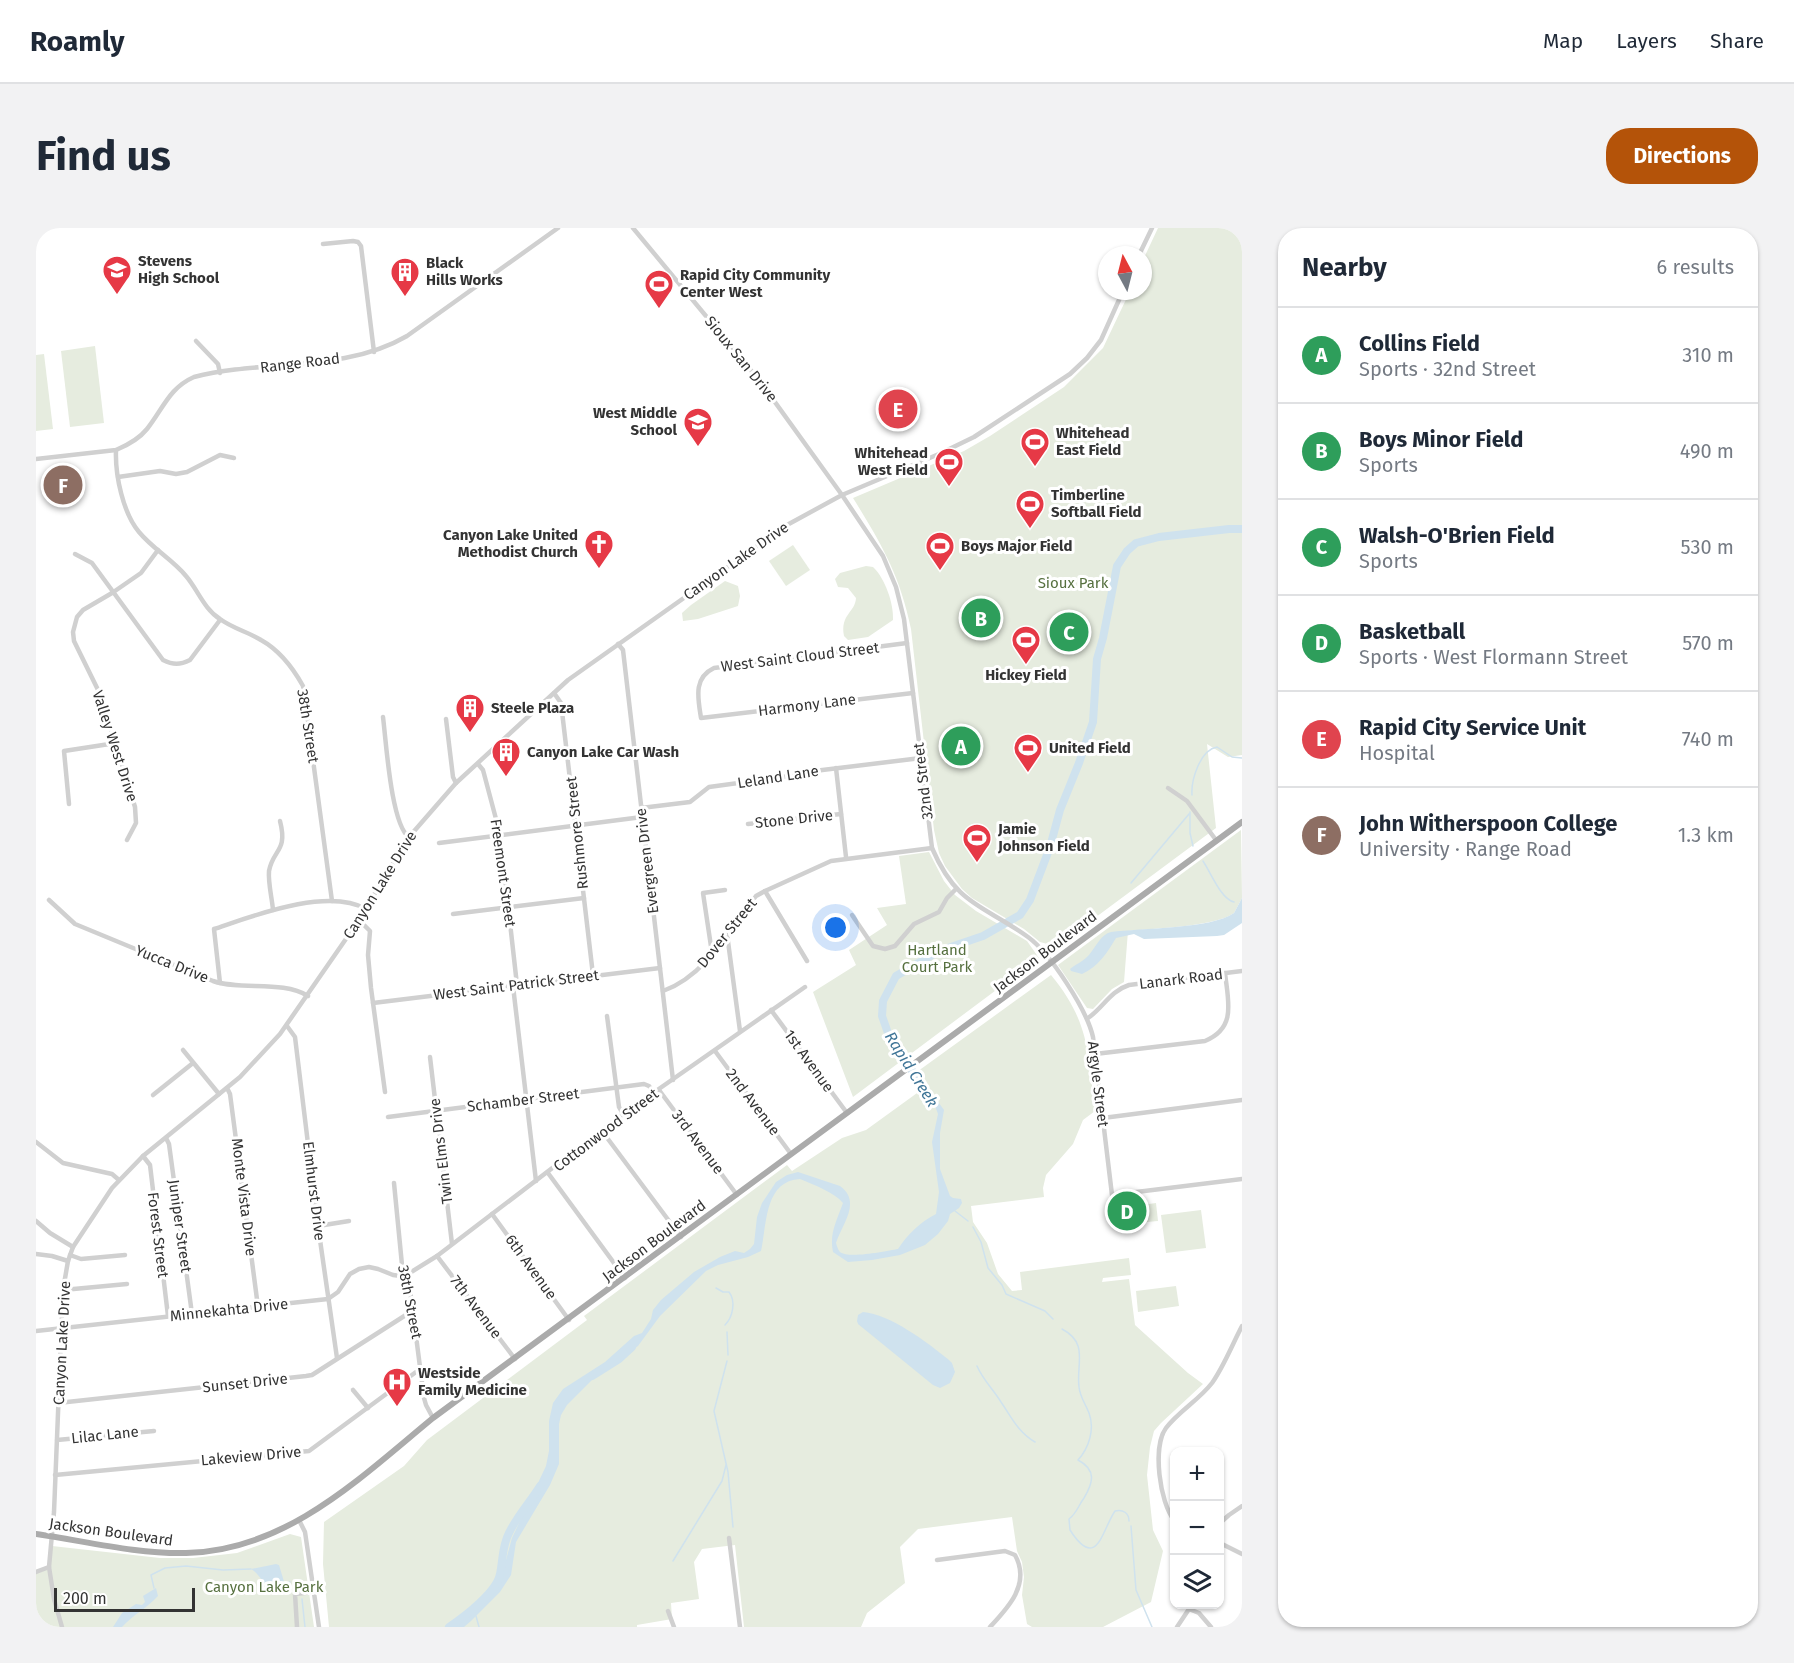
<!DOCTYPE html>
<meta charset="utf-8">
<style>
body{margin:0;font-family:"Fira Sans",sans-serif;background:#f2f2f3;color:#1f2937}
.controls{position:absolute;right:18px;bottom:18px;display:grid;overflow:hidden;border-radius:12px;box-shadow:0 2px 4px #0004}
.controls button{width:54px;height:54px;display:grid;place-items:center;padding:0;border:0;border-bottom:2px solid #e0e1e3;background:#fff;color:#1f2937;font:30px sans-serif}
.compass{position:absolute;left:1062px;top:18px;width:54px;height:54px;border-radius:50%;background:#fff;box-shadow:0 2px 4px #0004;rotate:353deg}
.scale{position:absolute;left:18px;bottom:15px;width:141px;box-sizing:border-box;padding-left:6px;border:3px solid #333;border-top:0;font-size:16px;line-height:21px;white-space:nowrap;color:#333;-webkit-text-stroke:4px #fff;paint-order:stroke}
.you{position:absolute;left:800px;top:700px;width:21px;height:21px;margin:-15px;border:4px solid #fff;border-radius:50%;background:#1a73e8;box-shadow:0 0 0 9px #1a73e833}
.badge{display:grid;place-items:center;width:39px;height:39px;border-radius:50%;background:#b45309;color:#fff;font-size:20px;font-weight:700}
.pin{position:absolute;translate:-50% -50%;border:3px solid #fff;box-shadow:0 2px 6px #0006}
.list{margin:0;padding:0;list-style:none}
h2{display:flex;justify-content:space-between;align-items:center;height:78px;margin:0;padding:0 24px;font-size:26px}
h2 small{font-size:20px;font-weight:400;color:#747a83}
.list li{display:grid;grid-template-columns:39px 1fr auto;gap:18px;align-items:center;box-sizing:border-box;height:96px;padding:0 24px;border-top:2px solid #e0e1e3}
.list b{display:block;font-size:22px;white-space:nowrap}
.list p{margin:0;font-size:20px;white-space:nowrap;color:#747a83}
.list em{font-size:20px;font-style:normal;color:#747a83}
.icon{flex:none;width:33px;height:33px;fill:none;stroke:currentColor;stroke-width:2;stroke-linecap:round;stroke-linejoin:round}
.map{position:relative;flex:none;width:1206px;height:1399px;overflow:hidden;border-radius:24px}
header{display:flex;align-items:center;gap:36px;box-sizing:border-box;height:84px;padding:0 30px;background:#fff;border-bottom:2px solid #e0e1e3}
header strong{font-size:28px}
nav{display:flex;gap:33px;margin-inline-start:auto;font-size:21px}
.intro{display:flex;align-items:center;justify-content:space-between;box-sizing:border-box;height:144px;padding:0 36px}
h1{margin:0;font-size:42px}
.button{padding:15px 27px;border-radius:24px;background:#b45309;color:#fff;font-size:21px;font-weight:700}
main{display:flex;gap:36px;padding:0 36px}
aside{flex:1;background:#fff;border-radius:24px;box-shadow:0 2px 4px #0004}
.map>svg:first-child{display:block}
</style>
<header>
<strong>Roamly</strong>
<nav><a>Map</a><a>Layers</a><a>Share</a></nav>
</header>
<div class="intro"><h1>Find us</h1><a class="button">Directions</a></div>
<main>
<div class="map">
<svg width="1206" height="1399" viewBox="0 0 1206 1399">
<rect width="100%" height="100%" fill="#fff"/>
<!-- green -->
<g fill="#e6ecdf">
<path d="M1122 0H1206V527L1192 529 1171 516 1180 600 1025 715 1015 717 1004 714 988 701 936 670 926 661 909 638 903 625 898 602 875 401C864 347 845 315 817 270L928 223 954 208 1028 159 1067 120 1094 63H1107V32Z"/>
<path d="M59 118 68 195 34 199 25 123Z"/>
<path d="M8 126 17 201 0 203V127Z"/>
<path d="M757 317 774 342 750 358 733 333Z"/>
<path d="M830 338 837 339C849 350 858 376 857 392L832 409 812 412 808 408C804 386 819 385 820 370L812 360 802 359 799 351 804 345Z"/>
<path d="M689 353 702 358 704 368 702 378 662 391 647 393 646 385 655 377Z"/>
<path d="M1205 602 1206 670 1198 685C1179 699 1117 700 1092 703L1088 754 1076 761 1057 781 1051 780 1022 737Z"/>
<path d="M893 624 908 653 919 667 940 683 991 713 1003 730 817 869 777 764 820 737 813 722 851 697 841 680 870 676 863 628Z"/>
<path d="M1015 747C1054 794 1052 826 1059 883L1047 892 1037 916 1010 947 1007 960 1008 969 935 978 937 994 951 1015 962 1046 976 1063 986 1062 984 1044 1093 1030 1095 1047 1067 1050 1066 1054 1093 1051 1099 1097 1152 1145 1167 1156 1125 1195 1118 1203 1114 1219 1111 1247 1117 1302 1127 1323 1115 1374 1067 1399H996L991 1396 986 1367 988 1349 986 1334 981 1323 976 1289 882 1301 864 1319 869 1355 831 1385 825 1399H708L699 1317 666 1321 658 1334 663 1371 635 1375 636 1391 601 1397V1399H293L287 1336 288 1294 368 1238 391 1212 551 1092 548 1088 751 937 756 943 806 910 830 902 888 860 878 846Z"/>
<path d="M1120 975 1122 993 1101 995 1099 978Z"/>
<path d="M1165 982 1170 1020 1130 1025 1125 987Z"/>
<path d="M1140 1058 1143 1078 1102 1084 1100 1063Z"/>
<path d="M254 1306 265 1309 278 1399H0V1344L13 1339 16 1318 124 1330H157L201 1325Z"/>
</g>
<!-- water -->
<g fill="#cfe2ee">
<path d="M1206 670V695L1188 707 1181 708 1108 711 1098 706 1080 710C1071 725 1062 739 1046 746L1035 743 1034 741C1040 736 1048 733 1053 727 1059 720 1065 706 1075 704 1104 700 1176 701 1198 685Z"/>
<path d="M881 845 908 882 904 905V941L914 968 917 970 925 971 926 975 923 980 914 986 912 993 902 1006 889 1017 864 1027 836 1032 812 1034 797 1024C793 1006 801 992 807 975 798 964 778 957 764 951 728 953 731 997 725 1023L712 1029 682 1037 670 1043 624 1088 602 1118 572 1136 531 1177 525 1187 523 1196V1236L514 1257 480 1314 475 1347 464 1364 435 1393 428 1399H419L464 1354 476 1310 510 1238 513 1223V1193L517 1175 527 1161 569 1134 598 1108 606 1105 615 1091 617 1082 625 1072 658 1044 684 1029 699 1023 708 1025 714 1021 718 1016 721 989 726 975 740 954 751 947 762 944 804 958C826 974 806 996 800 1015 801 1018 802 1022 804 1024 813 1031 850 1023 862 1021 872 1006 884 994 900 986L903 964 896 914 902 886 899 878 877 849Z"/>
<path d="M827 1084C854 1086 892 1115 913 1132L916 1135 919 1144 914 1155 904 1160 897 1157 822 1096 821 1093 822 1087Z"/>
<path d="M240 1336 243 1337 249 1357 245 1360 236 1362C227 1357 224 1346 215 1341Z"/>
<path d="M120 1360 122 1368C111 1380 97 1387 86 1399H77L86 1385 100 1376 106 1377 109 1374 107 1368Z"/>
</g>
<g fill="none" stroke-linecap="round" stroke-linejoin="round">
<!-- stream -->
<g stroke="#cfe2ee" stroke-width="1.5">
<path d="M1156 567C1155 552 1164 522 1181 519L1196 529 1206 530"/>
<path d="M1154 584V605L1157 618"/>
<path d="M1167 633C1175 645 1185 671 1198 674"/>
<path d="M1095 655 1153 586"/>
<path d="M919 983 932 993"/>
<path d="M937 999 945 1014 952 1040 966 1057 970 1066 1009 1083 1017 1091"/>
<path d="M680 1060 687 1064H693C700 1073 697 1089 689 1097"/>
<path d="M1026 1101C1053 1115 1040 1136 1043 1159 1044 1169 1049 1175 1053 1185 1059 1201 1053 1220 1042 1232 1061 1242 1057 1255 1048 1270 1042 1278 1041 1285 1033 1291L1034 1302C1061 1344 1066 1302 1079 1283 1087 1281 1093 1285 1093 1293"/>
<path d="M691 1104 692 1127"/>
<path d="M691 1133 678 1183 692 1244 697 1299"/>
<path d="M941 1138C947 1152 957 1161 965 1174 976 1190 982 1204 999 1214"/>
<path d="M1095 1298 1100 1362 1116 1399"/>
<path d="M637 1333 686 1253 690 1237"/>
<path d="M259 1353 264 1352 265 1361"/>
<path d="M249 1355 254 1354"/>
<path d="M118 1360 115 1347 129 1340 150 1338 187 1342 215 1341"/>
<path d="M266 1371 269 1399"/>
<path d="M440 1388 443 1399"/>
</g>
<!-- river -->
<g stroke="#cfe2ee" stroke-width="8">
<path d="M886 856 862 824 852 805 846 788 847 773 860 748 903 723 947 708 984 687 994 672 1014 619 1024 582 1043 535 1057 494 1061 431 1067 410 1081 338 1091 323 1100 315 1123 309 1193 301H1206"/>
<path d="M556 1148 583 1131 596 1119"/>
<path d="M413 1399C428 1389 461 1364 464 1346 467 1332 466 1318 473 1305 481 1288 494 1274 504 1258"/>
</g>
<!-- minor -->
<g stroke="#d0d0d0" stroke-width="4.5">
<path d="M597 0 723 152 806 267 847 328 860 359 868 391 896 620C921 678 946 676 992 709 1014 725 1051 782 1057 809L1076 967 1206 951"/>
<path d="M287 16 317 13 322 14 325 18 338 124"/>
<path d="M1103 27 1116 0"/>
<path d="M160 113 182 136 184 145"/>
<path d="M80 222C79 247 87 285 103 304 117 321 137 332 150 348 162 362 168 381 184 391 196 400 212 404 225 412 243 422 257 440 267 458L296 673"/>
<path d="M0 231 80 222C92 217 103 211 111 201 127 181 133 160 158 149 227 131 308 145 371 108L522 0"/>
<path d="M82 249 124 243 140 246 151 244 184 227 198 230"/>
<path d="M39 326 56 335 127 432C137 437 144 437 154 432L184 392"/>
<path d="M871 415 678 440C657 450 662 470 665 490L877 465"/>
<path d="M582 416 587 422 637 852"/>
<path d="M518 465 525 475 557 747"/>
<path d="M347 489C350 512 355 597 373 609"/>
<path d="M410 491 417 549 420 555"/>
<path d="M442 536 447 542 464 606 481 757"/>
<path d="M800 540 810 629"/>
<path d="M1132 560 1151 573 1180 612"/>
<path d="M33 576 28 523 80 515"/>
<path d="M605 580 654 574 673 559 753 548 770 544 885 530"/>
<path d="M712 596 805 586"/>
<path d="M91 612 100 595 99 579 64 466 38 413 37 404 41 389 47 382 76 365 105 345 122 322"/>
<path d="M403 615 606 589"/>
<path d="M729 663 771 733"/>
<path d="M13 672 39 696 177 753C206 763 246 752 272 768"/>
<path d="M237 682C236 670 232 655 233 643 237 621 252 624 244 593"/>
<path d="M417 686 548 670"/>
<path d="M816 687 837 718 849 721 859 718 878 696 903 684 911 670 920 661"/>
<path d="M323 692 334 703 332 727 335 760 349 864"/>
<path d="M691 706 704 803"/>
<path d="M676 725 667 665 689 662"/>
<path d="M184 755 178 701C217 688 291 659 330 681"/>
<path d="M477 758 500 953"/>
<path d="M627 763C669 748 694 702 720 668L729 663 795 633 896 620"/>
<path d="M337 775 624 740"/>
<path d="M735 782 811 885"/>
<path d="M571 788 583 879 587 886"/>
<path d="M1052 790C1067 780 1074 763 1093 757L1206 743"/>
<path d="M251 798 259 809 282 998 301 1130"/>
<path d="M147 822 183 866"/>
<path d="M679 823 755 926"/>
<path d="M1059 826 1169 813C1201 800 1192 773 1189 745"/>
<path d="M394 829 416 1016"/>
<path d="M191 860 194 866 222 1079"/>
<path d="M623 862 701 967"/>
<path d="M117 867 157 835"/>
<path d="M352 889 608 856 613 858 618 865"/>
<path d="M1067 890 1206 872"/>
<path d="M566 903 645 1009"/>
<path d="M130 910 133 916 156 1086"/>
<path d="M0 914 27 935 76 946 83 952"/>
<path d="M107 928 114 937 132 1088"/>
<path d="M512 945 589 1050"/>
<path d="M358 955 366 1037 372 1046 388 1170 390 1177 397 1190"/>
<path d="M456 986 533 1092"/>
<path d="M0 993 14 1005 37 1019"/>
<path d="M282 998 313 993"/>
<path d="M0 1026 16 1028 32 1033"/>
<path d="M34 1027 45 1031 89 1027"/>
<path d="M401 1028 479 1131"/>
<path d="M27 1062 91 1056"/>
<path d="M0 1103 292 1071 302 1064 314 1046 323 1041 333 1039 342 1041 357 1047 365 1048 372 1046 401 1028 587 886 769 759"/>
<path d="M317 1162 332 1180"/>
<path d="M22 1175 270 1148 276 1147 373 1085H378"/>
<path d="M21 1212 118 1203"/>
<path d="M19 1247 273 1223 380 1144H386"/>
<path d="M263 1292 269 1304 283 1399"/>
<path d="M1138 1292C1124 1275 1116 1219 1130 1200 1143 1183 1163 1172 1176 1155 1188 1138 1196 1117 1206 1098"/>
<path d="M1184 1295 1193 1287 1206 1278"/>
<path d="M693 1310 704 1399"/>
<path d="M1184 1315 1206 1326"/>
<path d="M901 1332 969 1323 979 1327C995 1356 972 1380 954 1399"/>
<path d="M0 1344 13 1339"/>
<path d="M1153 1381 1163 1385 1175 1399"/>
<path d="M632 1383 638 1399"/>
<path d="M26 1399 18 1371 13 1339 18 1284 27 1062 32 1033 37 1019 76 960 107 928 204 849 244 806 321 695 373 609 420 555 532 452 751 297 806 267 903 226 938 209 1034 146 1051 130 1065 112 1087 63"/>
<path d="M261 1399 259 1366 277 1364"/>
<path d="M1141 1399 1153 1381 1154 1376"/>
</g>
<!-- major -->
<path stroke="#ababab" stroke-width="6" d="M0 1306C49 1313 100 1326 150 1325 250 1323 324 1250 397 1190L1206 594"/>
</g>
<!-- icons -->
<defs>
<g id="school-pin" transform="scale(1.5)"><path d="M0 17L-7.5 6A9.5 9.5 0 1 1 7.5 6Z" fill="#e63946" stroke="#fff"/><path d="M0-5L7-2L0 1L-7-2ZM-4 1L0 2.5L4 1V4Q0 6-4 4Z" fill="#fff"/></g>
<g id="building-pin" transform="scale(1.5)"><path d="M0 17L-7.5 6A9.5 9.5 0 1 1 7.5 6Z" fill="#e63946" stroke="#fff"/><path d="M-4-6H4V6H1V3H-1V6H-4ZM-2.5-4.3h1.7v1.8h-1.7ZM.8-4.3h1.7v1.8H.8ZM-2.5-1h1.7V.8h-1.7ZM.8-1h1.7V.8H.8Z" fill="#fff"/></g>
<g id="stadium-pin" transform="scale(1.5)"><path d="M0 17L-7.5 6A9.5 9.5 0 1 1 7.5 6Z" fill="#e63946" stroke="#fff"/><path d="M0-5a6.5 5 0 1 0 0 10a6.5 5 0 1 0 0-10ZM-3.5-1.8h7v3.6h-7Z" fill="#fff"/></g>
<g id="church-pin" transform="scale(1.5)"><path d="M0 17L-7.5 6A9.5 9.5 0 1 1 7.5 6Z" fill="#e63946" stroke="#fff"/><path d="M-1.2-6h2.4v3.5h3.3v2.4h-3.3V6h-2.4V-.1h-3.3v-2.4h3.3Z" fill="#fff"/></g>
<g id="hospital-pin" transform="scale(1.5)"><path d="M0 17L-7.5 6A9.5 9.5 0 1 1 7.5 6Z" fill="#e63946" stroke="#fff"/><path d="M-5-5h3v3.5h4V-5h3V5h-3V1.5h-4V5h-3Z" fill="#fff"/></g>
</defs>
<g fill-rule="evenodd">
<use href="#school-pin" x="81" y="42"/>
<use href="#building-pin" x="369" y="44"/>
<use href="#stadium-pin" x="623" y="56"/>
<use href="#school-pin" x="662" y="194"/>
<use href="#stadium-pin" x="999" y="214"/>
<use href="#stadium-pin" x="913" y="234"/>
<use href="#stadium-pin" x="994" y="276"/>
<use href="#church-pin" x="563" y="316"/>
<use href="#stadium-pin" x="904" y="318"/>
<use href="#stadium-pin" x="990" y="412"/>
<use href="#building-pin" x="434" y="480"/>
<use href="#stadium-pin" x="992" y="520"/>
<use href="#building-pin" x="470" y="524"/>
<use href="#stadium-pin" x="941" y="610"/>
<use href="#hospital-pin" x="361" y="1154"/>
</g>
<g text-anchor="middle" stroke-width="6" stroke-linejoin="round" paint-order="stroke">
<!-- poi labels -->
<g font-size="15" font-weight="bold" fill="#333" stroke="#fff" text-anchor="start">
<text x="102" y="38">Stevens<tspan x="102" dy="17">High School</tspan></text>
<text x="390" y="40">Black<tspan x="390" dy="17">Hills Works</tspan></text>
<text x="644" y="52">Rapid City Community<tspan x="644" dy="17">Center West</tspan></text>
<text x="641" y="190" text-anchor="end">West Middle<tspan x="641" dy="17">School</tspan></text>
<text x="1020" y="210">Whitehead<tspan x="1020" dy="17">East Field</tspan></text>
<text x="892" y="230" text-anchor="end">Whitehead<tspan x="892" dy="17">West Field</tspan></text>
<text x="1015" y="272">Timberline<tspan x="1015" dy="17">Softball Field</tspan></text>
<text x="542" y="312" text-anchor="end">Canyon Lake United<tspan x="542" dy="17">Methodist Church</tspan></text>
<text x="925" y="323">Boys Major Field</text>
<text x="990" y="452" text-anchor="middle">Hickey Field</text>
<text x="455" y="485">Steele Plaza</text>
<text x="1013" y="525">United Field</text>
<text x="491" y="529">Canyon Lake Car Wash</text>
<text x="962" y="606">Jamie<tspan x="962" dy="17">Johnson Field</tspan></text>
<text x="382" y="1150">Westside<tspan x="382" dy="17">Family Medicine</tspan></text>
</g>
<!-- street labels -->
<g font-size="15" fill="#333" stroke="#fff">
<text transform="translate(705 131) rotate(51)" y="5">Sioux San Drive</text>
<text transform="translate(264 135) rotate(-7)" y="5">Range Road</text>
<text transform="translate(700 333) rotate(-35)" y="5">Canyon Lake Drive</text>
<text transform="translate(764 429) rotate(-7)" y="5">West Saint Cloud Street</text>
<text transform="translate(771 477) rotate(-7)" y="5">Harmony Lane</text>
<text transform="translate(272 498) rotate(81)" y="5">38th Street</text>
<text transform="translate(79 518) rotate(72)" y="5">Valley West Drive</text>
<text transform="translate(742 549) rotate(-9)" y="5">Leland Lane</text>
<text transform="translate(887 553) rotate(-97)" y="5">32nd Street</text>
<text transform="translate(758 591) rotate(-6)" y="5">Stone Drive</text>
<text transform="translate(541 605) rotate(-96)" y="5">Rushmore Street</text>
<text transform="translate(611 633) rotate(-97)" y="5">Evergreen Drive</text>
<text transform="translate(467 645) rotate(82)" y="5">Freemont Street</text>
<text transform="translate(344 657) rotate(-58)" y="5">Canyon Lake Drive</text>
<text transform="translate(691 705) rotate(-51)" y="5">Dover Street</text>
<text transform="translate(1009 724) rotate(-37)" y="5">Jackson Boulevard</text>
<text transform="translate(136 736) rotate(22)" y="5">Yucca Drive</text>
<text transform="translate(1145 751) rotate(-7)" y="5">Lanark Road</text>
<text transform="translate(480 757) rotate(-7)" y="5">West Saint Patrick Street</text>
<text transform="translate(773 833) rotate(54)" y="5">1st Avenue</text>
<text transform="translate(1062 856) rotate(83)" y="5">Argyle Street</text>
<text transform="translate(487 872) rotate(-7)" y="5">Schamber Street</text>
<text transform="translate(717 874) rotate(53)" y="5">2nd Avenue</text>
<text transform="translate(570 902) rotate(-37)" y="5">Cottonwood Street</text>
<text transform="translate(662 914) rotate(53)" y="5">3rd Avenue</text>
<text transform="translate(405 923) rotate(-97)" y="5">Twin Elms Drive</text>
<text transform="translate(278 963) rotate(83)" y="5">Elmhurst Drive</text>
<text transform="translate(208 969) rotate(83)" y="5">Monte Vista Drive</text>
<text transform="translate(144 998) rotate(82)" y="5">Juniper Street</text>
<text transform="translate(122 1007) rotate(83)" y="5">Forest Street</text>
<text transform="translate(618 1013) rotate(-37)" y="5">Jackson Boulevard</text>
<text transform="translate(495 1039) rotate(54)" y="5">6th Avenue</text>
<text transform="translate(374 1074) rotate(79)" y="5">38th Street</text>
<text transform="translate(440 1079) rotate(53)" y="5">7th Avenue</text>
<text transform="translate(193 1082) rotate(-6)" y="5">Minnekahta Drive</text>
<text transform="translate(26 1115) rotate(-87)" y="5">Canyon Lake Drive</text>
<text transform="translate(209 1155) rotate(-6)" y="5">Sunset Drive</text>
<text transform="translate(69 1207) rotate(-6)" y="5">Lilac Lane</text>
<text transform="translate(215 1228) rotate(-5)" y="5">Lakeview Drive</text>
<text transform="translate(75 1304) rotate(8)" y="5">Jackson Boulevard</text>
</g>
<!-- park labels -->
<g font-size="15" fill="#56703f" stroke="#fff">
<text x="1037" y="360">Sioux Park</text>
<text x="901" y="727">Hartland<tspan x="901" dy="17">Court Park</tspan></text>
<text x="228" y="1364">Canyon Lake Park</text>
</g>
<!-- water labels -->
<g font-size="16" font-style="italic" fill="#3f7597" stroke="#fff">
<text transform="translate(876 841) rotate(58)" y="6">Rapid Creek</text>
</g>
</g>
</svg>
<div class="controls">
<button>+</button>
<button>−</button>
<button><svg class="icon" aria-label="layers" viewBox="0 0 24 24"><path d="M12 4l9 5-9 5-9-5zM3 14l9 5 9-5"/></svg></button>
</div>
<svg class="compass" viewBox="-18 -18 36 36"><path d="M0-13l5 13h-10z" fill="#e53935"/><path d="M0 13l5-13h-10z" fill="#747a83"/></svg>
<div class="scale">200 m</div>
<div class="you"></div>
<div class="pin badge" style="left:925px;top:518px;background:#2e9e5b">A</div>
<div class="pin badge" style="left:945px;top:390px;background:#2e9e5b">B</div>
<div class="pin badge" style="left:1033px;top:404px;background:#2e9e5b">C</div>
<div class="pin badge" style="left:1091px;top:983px;background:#2e9e5b">D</div>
<div class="pin badge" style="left:862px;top:181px;background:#e0444e">E</div>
<div class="pin badge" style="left:27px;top:257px;background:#8d6e63">F</div>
</div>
<aside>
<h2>Nearby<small>6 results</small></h2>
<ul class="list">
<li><span class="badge" style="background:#2e9e5b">A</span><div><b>Collins Field</b><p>Sports · 32nd Street</p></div><em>310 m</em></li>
<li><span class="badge" style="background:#2e9e5b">B</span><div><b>Boys Minor Field</b><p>Sports</p></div><em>490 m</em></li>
<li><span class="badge" style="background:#2e9e5b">C</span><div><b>Walsh-O'Brien Field</b><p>Sports</p></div><em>530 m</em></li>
<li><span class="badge" style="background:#2e9e5b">D</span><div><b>Basketball</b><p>Sports · West Flormann Street</p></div><em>570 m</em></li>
<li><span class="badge" style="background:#e0444e">E</span><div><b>Rapid City Service Unit</b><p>Hospital</p></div><em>740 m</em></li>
<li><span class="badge" style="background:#8d6e63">F</span><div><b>John Witherspoon College</b><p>University · Range Road</p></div><em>1.3 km</em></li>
</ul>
</aside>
</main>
